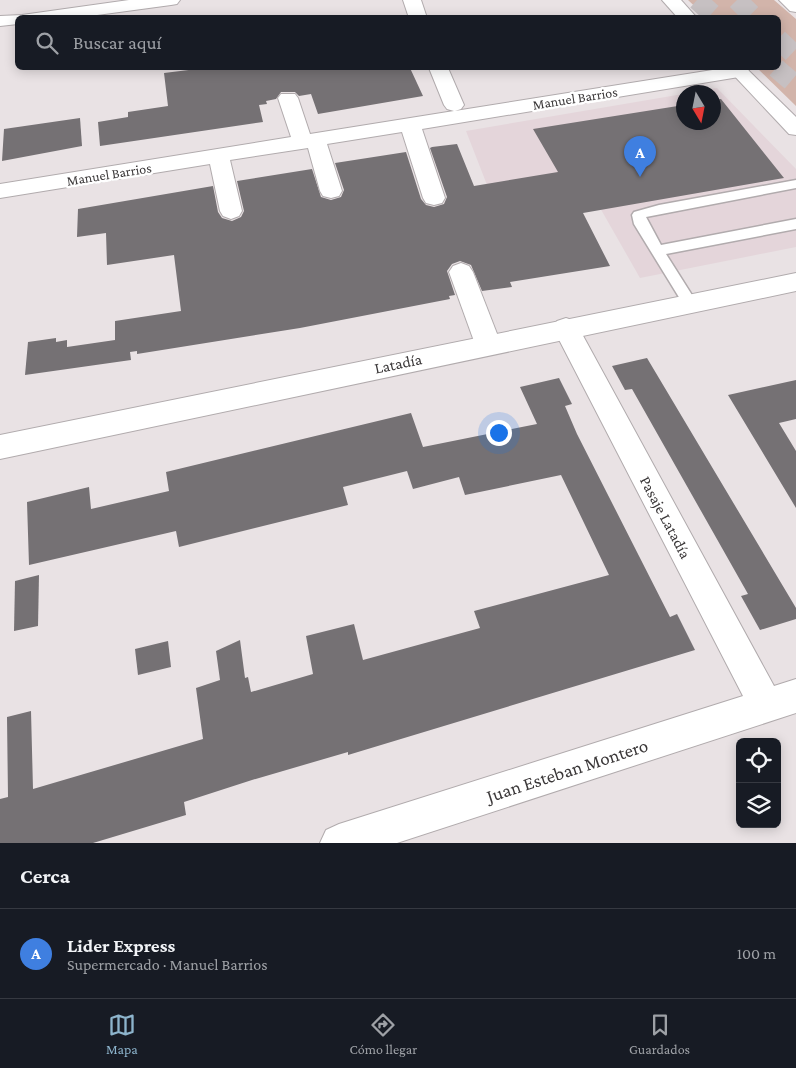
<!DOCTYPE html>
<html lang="es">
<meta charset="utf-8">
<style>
body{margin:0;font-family:"Crimson Pro",serif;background:#242831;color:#f1f3f6}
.controls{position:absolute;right:15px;bottom:15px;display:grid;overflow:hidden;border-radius:8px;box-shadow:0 2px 12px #0003}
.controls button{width:45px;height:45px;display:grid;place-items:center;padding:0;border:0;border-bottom:1px solid #363941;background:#171b24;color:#f1f3f6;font:25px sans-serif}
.compass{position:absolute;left:676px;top:85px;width:45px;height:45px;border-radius:50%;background:#171b24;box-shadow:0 2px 12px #0003;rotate:170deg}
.you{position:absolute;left:498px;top:432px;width:18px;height:18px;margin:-12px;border:4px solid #fff;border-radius:50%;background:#1a73e8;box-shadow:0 0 0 8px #1a73e833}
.badge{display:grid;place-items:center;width:32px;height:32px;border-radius:50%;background:#8db4cc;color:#fff;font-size:16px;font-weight:700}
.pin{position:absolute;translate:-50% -41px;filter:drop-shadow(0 1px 2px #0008)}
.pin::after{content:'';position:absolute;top:26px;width:18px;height:15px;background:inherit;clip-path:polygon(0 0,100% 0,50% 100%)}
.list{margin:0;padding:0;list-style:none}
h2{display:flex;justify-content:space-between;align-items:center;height:65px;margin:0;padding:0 20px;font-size:21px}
h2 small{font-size:16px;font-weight:400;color:#9ea1a6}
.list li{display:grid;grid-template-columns:32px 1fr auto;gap:15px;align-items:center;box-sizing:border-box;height:90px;padding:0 20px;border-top:1px solid #363941}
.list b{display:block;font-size:19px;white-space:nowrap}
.list p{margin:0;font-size:16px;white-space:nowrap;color:#9ea1a6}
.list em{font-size:16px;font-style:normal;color:#9ea1a6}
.icon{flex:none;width:28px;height:28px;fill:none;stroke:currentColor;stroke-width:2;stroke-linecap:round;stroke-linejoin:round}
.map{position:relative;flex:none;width:796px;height:843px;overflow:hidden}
.search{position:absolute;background:#171b24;box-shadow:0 2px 12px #0003;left:15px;right:15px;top:15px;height:55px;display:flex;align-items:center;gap:12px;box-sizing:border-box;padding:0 18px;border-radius:8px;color:#9ea1a6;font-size:19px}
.sheet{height:155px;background:#171b24}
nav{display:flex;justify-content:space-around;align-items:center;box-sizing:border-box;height:70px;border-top:1px solid #363941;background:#171b24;font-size:14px;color:#9ea1a6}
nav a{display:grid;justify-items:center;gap:2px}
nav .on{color:#8db4cc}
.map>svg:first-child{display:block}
</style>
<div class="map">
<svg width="796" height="843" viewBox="0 0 796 843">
<rect width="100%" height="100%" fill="#e9e2e4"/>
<!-- built -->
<path fill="#e4d5da" d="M717 88 796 169V247L640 278 591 192 496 208 466 131 683 94 684 122H714V92H690Z"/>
<!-- green -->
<path fill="#d2b4aa" d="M688 0H774L796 19V106L757 68H778V18L706 17Z"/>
<!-- building -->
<g fill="#757174">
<path d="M205 68H410L423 96 318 114 311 94 299 96 295 92H281L276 99 266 101 267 104 259 105 263 122 100 146 98 122 128 117V112L168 106 164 73Z"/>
<path d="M721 99 784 178 583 213 610 266 510 282 512 287 482 291 471 265 460 261 452 264 447 271 455 295 449 296 450 299 300 328 137 354V351L130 352 131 360 25 375 28 342 56 338V342L67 340V347L115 340V321L181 311 174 255 107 265 106 233 77 237 78 209 213 186 218 212 222 218 232 221 241 217 244 211 237 181 312 169 321 197 331 200 341 197 344 190 335 163 406 152 421 199 426 205 434 207 444 204 447 197 430 148 432 147 457 144 474 186 558 172 533 129 684 105V122H714V100Z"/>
<path d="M80 118 82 146 2 161 4 129Z"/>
<path d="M647 358 796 608V619L760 630 741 596 748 594 632 389 625 390 612 366Z"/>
<path d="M559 378 572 404 565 406 577 434 670 617 677 614 695 650 348 755V752L252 780 184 802 186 815 93 843H0V799L8 797 7 717 31 711 33 789 203 739 196 688 220 680 216 651 240 640 245 678 248 677 251 692 313 674 306 636 354 624 363 660 480 628 474 611 609 575 561 475 465 495 459 477 413 489 407 471 343 487 348 505 179 547 176 531 29 565 27 502 89 487 91 509 169 491 166 472 411 413 423 447 537 424 520 387Z"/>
<path d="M796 380V419L779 423 796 451V508L728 395Z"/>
<path d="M39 575 38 626 14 631 15 581Z"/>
<path d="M168 641 171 667 138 675 135 649Z"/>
</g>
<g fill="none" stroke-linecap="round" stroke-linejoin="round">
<!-- highway-tunnel -->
<g stroke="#c6c0c2" stroke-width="20" stroke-dasharray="20 10" stroke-linecap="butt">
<path d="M697 0 717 18"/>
<path d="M737 0 755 18"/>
<path d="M778 39 796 56"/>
<path d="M776 68 796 85"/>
</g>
<!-- lane casing -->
<g stroke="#b1abad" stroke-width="3">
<path id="lane" d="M796 180V188L646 217 661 245 796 219V229L666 254 697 303 695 307H685L634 224 632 215 634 212 659 205Z"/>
</g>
<!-- street casing -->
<g stroke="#b1abad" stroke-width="2">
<g id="street">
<path d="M129 0H180L177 4 171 5 75 18H18V24L0 26V16L22 15Z"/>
<path d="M403 0H421L427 18H409Z"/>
<path d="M429 68H448L464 105 461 109 455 111 725 68H746L749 71 746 75 739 77 422 129 445 198 442 203 434 205 426 203 423 198 402 132 327 144 342 191 339 196 331 198 323 196 320 191 308 148 230 160 242 211 239 216 231 219 223 216 220 211 210 164 0 198V184L291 137 278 98 281 94H295L298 98 310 134 454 111 447 109 444 105Z"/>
<path d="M461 263 469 266 473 272 501 344 497 351 488 354 479 351 475 344 449 272 453 266Z"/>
<path d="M566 318 575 321 774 686 796 679V713L397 843H320L326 830 339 824 743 696 553 328 557 321Z"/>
</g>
</g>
<!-- secondary casing -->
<g stroke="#b1abad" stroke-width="2">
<path id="secondary" d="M796 273V291L0 459V435Z"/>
</g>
<!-- primary casing -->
<g stroke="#b1abad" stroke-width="2">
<g id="primary">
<path d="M662 0H681L697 18H678Z"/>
<path d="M779 0H796V12L790 11Z"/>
<path d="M727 68H746L796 117V135L789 134Z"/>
</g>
</g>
<!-- lane -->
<use href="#lane" fill="#fff" fill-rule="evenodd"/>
<!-- street -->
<use href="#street" fill="#fff" fill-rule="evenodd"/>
<!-- secondary -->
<use href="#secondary" fill="#fff" fill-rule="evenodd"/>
<!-- primary -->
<use href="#primary" fill="#fff" fill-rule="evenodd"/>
</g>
<g text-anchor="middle" stroke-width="5" stroke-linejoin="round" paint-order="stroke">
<!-- far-street labels -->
<g font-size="14" fill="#3b3839" stroke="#fff">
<text transform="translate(575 98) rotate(-9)" y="5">Manuel Barrios</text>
<text transform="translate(109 174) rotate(-9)" y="5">Manuel Barrios</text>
</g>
<!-- street labels -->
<g font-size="16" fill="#3b3839" stroke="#fff">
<text transform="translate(398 363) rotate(-12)" y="6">Latadía</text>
<text transform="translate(666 517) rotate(62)" y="6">Pasaje Latadía</text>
</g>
<!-- near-street labels -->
<g font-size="19" fill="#3b3839" stroke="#fff">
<text transform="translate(567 770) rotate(-18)" y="7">Juan Esteban Montero</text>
</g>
</g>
</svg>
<div class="controls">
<button><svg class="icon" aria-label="locate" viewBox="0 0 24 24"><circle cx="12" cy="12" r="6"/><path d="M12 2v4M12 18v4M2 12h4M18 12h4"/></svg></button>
<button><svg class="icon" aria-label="layers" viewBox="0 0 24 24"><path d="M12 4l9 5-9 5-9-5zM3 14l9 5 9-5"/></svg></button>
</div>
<svg class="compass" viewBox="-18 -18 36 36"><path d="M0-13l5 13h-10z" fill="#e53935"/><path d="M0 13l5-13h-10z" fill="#9ea1a6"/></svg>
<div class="you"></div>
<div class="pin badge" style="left:640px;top:177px;background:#3f7fe0">A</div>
<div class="search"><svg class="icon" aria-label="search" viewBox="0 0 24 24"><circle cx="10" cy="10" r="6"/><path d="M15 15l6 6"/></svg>Buscar aquí</div>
</div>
<section class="sheet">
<h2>Cerca<small></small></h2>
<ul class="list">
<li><span class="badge" style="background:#3f7fe0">A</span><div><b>Lider Express</b><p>Supermercado · Manuel Barrios</p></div><em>100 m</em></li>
</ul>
</section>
<nav>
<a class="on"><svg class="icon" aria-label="map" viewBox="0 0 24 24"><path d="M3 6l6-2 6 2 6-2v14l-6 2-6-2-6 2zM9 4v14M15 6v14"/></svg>Mapa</a>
<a><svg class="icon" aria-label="directions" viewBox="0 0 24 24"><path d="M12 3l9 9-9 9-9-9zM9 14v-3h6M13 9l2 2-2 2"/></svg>Cómo llegar</a>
<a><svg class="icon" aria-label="saved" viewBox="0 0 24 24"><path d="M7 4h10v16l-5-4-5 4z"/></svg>Guardados</a>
</nav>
